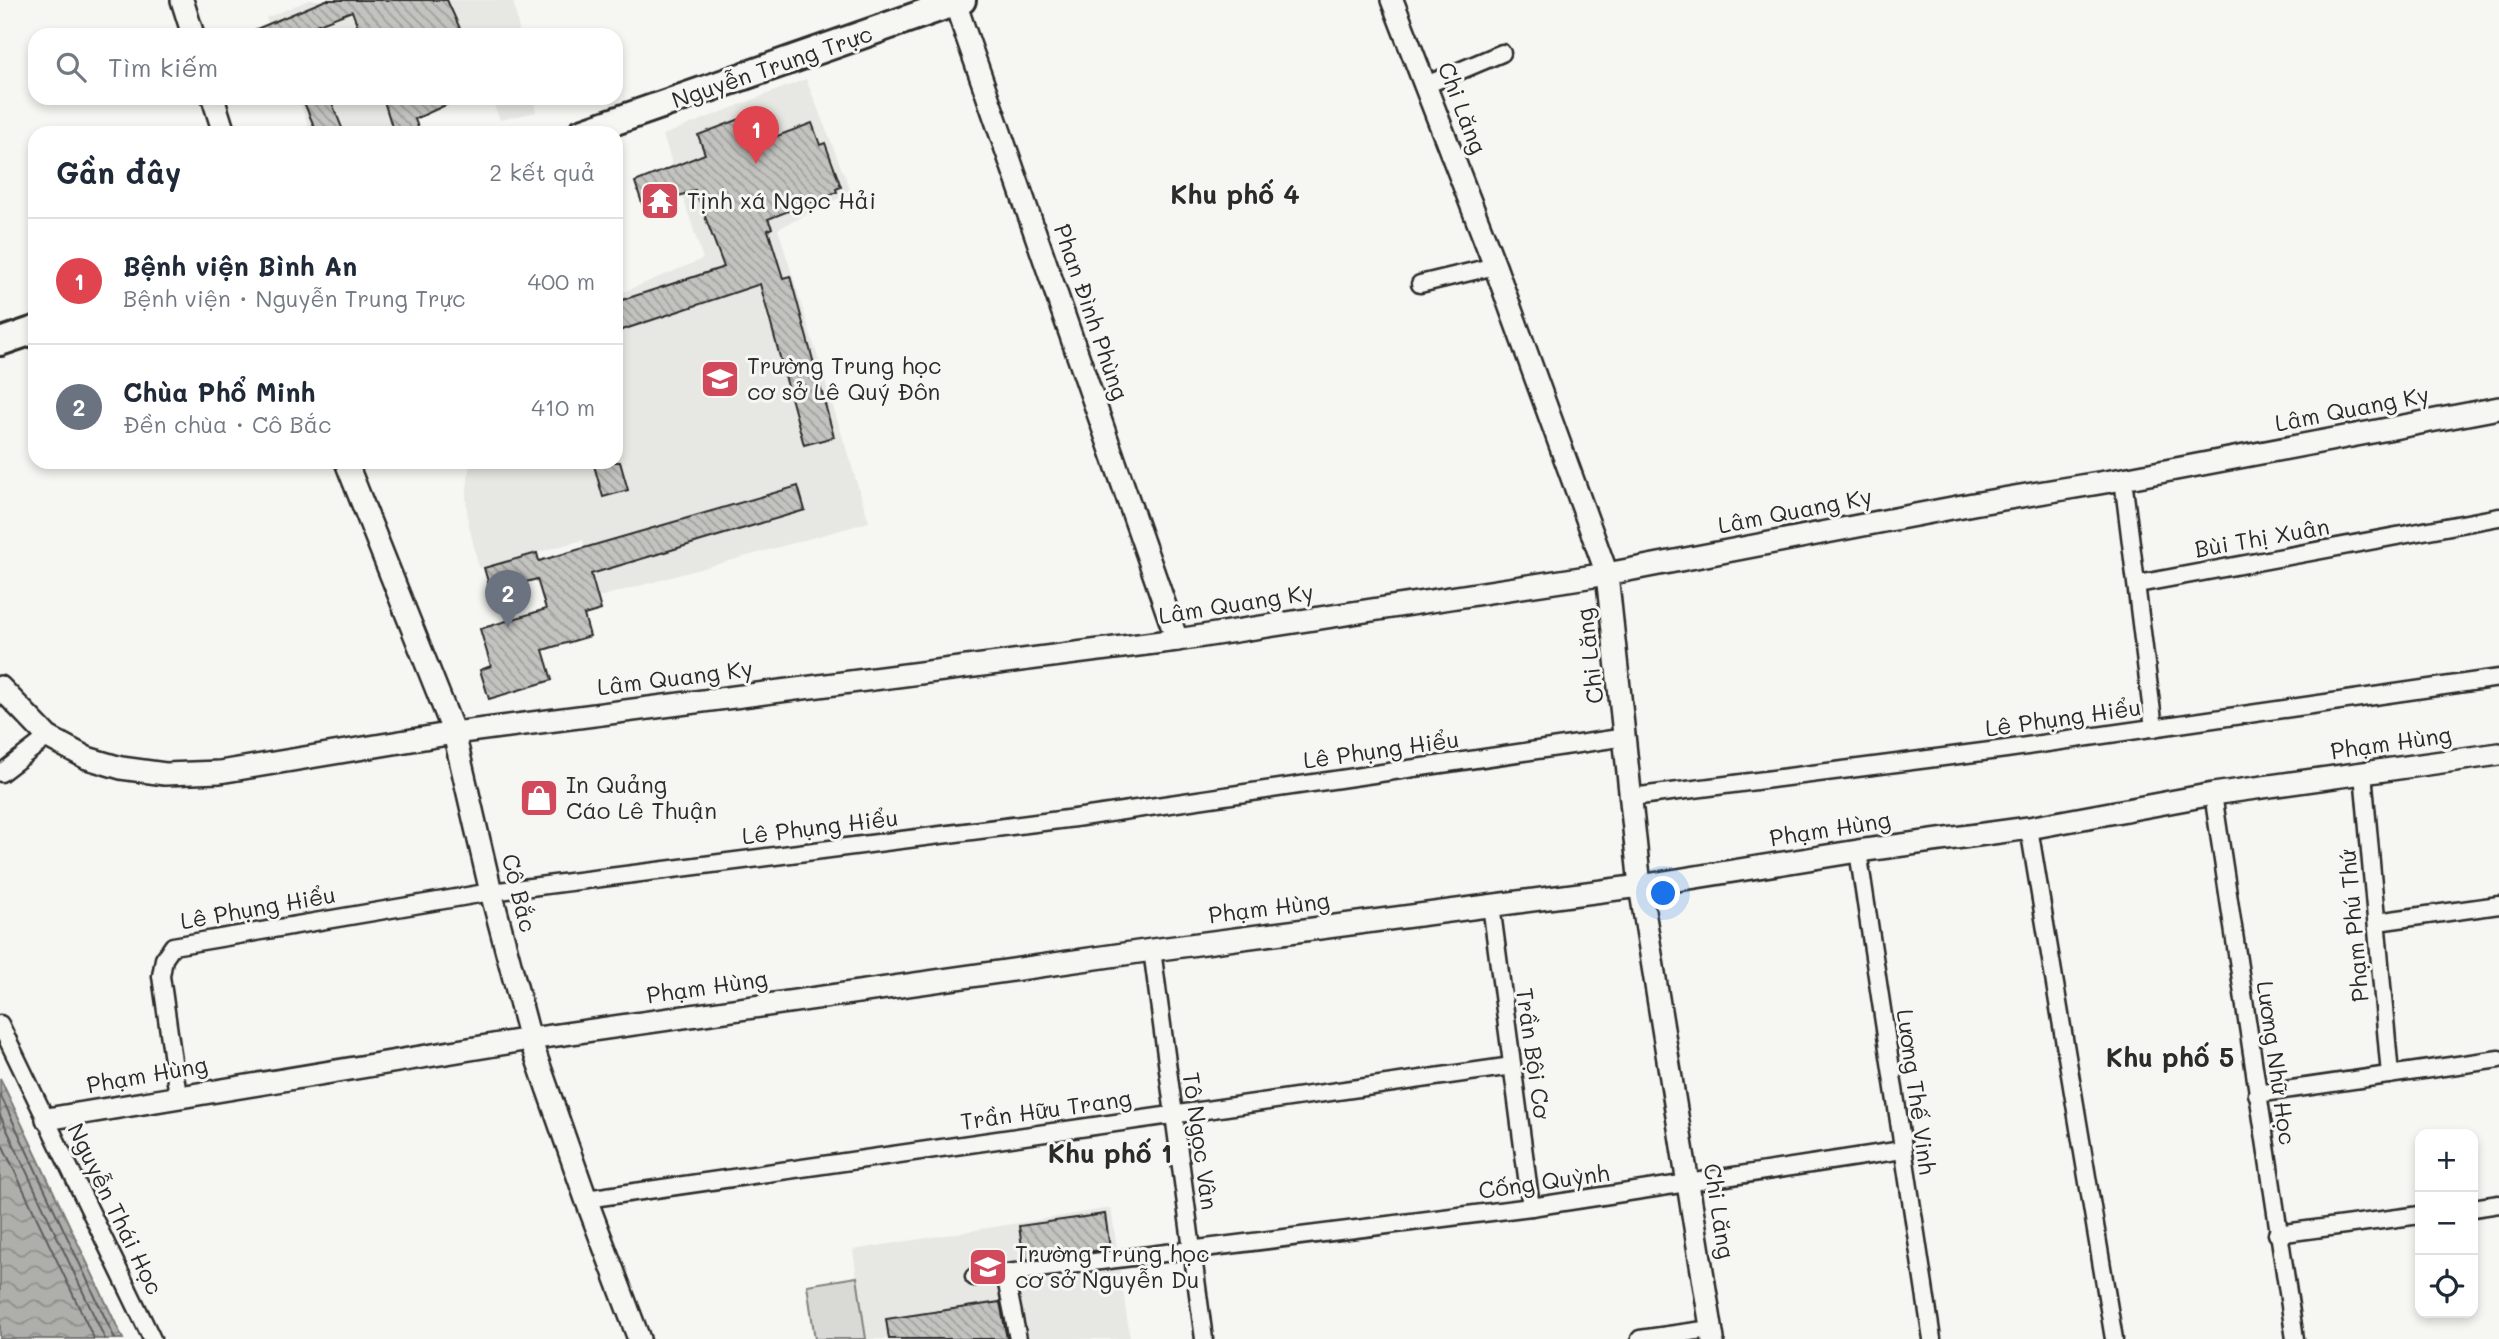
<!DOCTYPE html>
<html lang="vi">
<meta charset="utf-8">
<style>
body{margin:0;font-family:Mali,sans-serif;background:#f6f6f7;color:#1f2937}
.controls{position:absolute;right:21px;bottom:21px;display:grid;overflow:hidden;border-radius:14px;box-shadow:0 4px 10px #0003}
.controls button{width:63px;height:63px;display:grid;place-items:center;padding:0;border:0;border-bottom:2px solid #e0e1e3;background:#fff;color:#1f2937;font:35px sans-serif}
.you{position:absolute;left:1664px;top:894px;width:24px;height:24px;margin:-18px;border:5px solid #fff;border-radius:50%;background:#1a73e8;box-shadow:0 0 0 10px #1a73e833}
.badge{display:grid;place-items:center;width:46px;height:46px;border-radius:50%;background:#d1495b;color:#fff;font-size:23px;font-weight:700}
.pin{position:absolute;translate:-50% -58px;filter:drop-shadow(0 2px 4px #0008)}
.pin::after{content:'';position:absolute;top:37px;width:24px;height:21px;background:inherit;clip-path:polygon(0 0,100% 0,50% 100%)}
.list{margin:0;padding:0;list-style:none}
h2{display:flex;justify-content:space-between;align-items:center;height:91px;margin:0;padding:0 28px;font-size:30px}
h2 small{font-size:23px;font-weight:400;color:#747a83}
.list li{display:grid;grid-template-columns:46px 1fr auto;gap:21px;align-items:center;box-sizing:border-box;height:126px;padding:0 28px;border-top:2px solid #e0e1e3}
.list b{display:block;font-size:26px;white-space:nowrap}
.list p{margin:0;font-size:23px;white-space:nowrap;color:#747a83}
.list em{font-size:23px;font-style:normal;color:#747a83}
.icon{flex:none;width:38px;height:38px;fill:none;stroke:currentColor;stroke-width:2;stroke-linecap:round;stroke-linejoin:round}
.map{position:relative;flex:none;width:2499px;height:1339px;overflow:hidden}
.search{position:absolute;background:#fff;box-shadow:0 4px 10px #0003;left:28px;top:28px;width:595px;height:77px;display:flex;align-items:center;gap:18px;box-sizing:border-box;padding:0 24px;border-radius:21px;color:#747a83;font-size:26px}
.panel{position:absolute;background:#fff;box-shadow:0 4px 10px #0003;left:28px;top:126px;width:595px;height:343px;border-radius:21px}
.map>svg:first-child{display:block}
</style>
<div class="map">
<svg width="2499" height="1339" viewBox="0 0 2499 1339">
<defs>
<pattern id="water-waves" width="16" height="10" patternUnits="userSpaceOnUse" patternTransform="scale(1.75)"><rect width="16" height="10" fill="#aeaeab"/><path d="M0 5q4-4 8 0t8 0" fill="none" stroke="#8e8e8b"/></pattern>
<pattern id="building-back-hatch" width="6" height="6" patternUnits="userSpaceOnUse" patternTransform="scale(1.75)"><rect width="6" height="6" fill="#c3c3c0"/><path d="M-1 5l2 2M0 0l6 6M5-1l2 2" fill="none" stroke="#9f9f9c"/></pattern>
</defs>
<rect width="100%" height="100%" fill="#f6f6f2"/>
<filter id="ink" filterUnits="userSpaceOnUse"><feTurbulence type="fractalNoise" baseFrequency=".0143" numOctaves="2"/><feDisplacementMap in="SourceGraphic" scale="14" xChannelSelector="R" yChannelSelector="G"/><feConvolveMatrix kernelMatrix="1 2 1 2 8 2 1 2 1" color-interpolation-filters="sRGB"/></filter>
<g filter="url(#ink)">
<!-- built -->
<g fill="#e7e7e3">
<path d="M309 0H431L377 35H273L266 18Z"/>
<path d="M447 0H513L520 35H463Z"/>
<path d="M806 79 851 192 778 229 869 522 599 597 583 540 479 568 468 521 466 497 470 462H616V295L703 259 663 135Z"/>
<path d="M298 98H405L420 133H311Z"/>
<path d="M491 98H533L536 112 500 120Z"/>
<path d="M1111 1208 1130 1339H866L853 1250Z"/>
</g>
<!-- garden -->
<path fill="#d9d9d5" stroke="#828280" stroke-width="2" d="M857 1277 866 1339H815L807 1285Z"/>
<!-- water -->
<path fill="url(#water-waves)" stroke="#7a7a78" stroke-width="2" d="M0 1078 123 1339H0Z"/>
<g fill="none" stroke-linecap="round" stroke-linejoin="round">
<!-- shore -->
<g stroke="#5f5f5e" stroke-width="2">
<path d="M0 1094 115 1339"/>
<path d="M0 1115 105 1339"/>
<path d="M0 1140 94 1339"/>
</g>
</g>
<!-- building -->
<g fill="url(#building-back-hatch)" stroke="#2b2b2b" stroke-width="2">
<path d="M326 0H447L463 35H361L352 11 303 30 305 35H242Z"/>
<path d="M302 98H330L344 133H317Z"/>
<path d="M383 98H461L415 119 420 133H394Z"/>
<path d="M761 111 772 138 812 123 820 145 825 143 841 187 836 189 837 192 768 219 772 228 768 230 783 278 790 276 834 437 804 445 760 284 616 332V302L724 267 695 190 644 209 635 182 705 154 698 135Z"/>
<path d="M593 462H620L628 490 603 497Z"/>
<path d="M798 486 805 510 591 574 601 610 584 615 590 636 543 650 552 680 489 699 480 670 491 666 480 629 546 609 537 579 491 592 484 568 537 553 539 561Z"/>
<path d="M1105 1214 1110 1249 1024 1260 1019 1226Z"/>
<path d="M1000 1302 1007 1339H889L886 1319Z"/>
</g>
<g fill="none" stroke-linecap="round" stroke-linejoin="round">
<!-- minor casing -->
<g stroke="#2b2b2b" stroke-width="21">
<g id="minor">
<path d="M1426 85 1502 53"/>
<path d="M1420 284 1495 266"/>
<path d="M2123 479 2154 728"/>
<path d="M2138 584 2499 517"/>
<path d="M1 773 48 737"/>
<path d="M2363 773 2390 1075"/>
<path d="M2213 794 2295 1339"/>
<path d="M1632 797 2006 749 2499 678"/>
<path d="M2029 828 2114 1339"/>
<path d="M1858 851 1932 1339"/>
<path d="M1491 905 1531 1207"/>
<path d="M2377 922 2499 905"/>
<path d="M1152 950 1204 1339"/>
<path d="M0 1024 152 1339"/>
<path d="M2257 1094 2499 1059"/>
<path d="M178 1096 161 976 164 959 173 946 491 892 1075 818 1626 737"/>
<path d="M586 1199 1512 1066"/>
<path d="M2473 1208 2499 1204"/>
<path d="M2277 1234 2420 1215"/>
<path d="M1005 1274 1018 1339"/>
<path d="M974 1277 1531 1207 1902 1150"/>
<path d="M1640 1339 1711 1329"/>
</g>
</g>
<!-- tertiary casing -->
<g stroke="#2b2b2b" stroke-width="26">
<g id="tertiary">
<path d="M182 0 193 35"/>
<path d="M954 0 1177 640"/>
<path d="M1392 0 1495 266 1607 574 1640 886 1713 1339"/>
<path d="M213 98 224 133"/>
<path d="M346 462 454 733 491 892 530 1039 586 1199 639 1339"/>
<path d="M0 687 48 737 87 758 121 768 165 774 220 772 454 733 1177 640 1607 574 1973 504 2123 479 2499 408"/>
<path d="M47 1119 530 1039 1152 950 1640 886 1858 851 2029 828 2213 794 2499 754"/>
</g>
</g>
<!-- primary casing -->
<g stroke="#2b2b2b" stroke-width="32">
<g id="primary">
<path d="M581 133 962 0"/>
<path d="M0 342 35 330"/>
</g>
</g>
<!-- minor -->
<use href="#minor" stroke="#f6f6f2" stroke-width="16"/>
<!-- tertiary -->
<use href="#tertiary" stroke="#f6f6f2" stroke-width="21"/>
<!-- primary -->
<use href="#primary" stroke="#f6f6f2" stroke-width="26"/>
</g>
</g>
<!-- icons -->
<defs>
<g id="temple-square" transform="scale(2.0125)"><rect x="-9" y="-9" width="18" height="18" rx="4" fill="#d1495b" stroke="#f6f6f2"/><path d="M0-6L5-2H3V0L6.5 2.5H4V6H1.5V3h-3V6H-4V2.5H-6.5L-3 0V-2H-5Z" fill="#fff"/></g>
<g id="school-square" transform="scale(2.0125)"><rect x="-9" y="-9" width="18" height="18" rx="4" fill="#d1495b" stroke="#f6f6f2"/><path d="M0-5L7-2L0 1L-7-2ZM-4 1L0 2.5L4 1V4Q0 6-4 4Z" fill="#fff"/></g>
<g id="shop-square" transform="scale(2.0125)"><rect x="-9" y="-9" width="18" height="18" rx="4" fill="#d1495b" stroke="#f6f6f2"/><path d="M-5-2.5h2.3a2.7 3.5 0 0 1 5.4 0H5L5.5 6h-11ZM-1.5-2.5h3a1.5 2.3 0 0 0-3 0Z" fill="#fff"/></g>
</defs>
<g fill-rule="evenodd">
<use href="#temple-square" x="660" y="201"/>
<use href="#school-square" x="720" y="379"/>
<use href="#shop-square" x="539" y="798"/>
<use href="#school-square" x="988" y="1267"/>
</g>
<g text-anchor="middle" stroke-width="6" stroke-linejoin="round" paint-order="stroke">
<!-- street labels -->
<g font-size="23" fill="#2b2b2b" stroke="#f6f6f2">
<text transform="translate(772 67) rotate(-19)" y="8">Nguyễn Trung Trực</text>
<text transform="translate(1462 108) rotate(69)" y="8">Chi Lăng</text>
<text transform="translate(1091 312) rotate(71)" y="8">Phan Đình Phùng</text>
<text transform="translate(2352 409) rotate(-11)" y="8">Lâm Quang Ky</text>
<text transform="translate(1795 511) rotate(-11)" y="8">Lâm Quang Ky</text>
<text transform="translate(2262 538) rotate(-10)" y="8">Bùi Thị Xuân</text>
<text transform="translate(1236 604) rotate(-9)" y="8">Lâm Quang Ky</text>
<text transform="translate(1590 656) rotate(-97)" y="8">Chi Lăng</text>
<text transform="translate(675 678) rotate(-7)" y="8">Lâm Quang Ky</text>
<text transform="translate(2063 718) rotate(-8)" y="8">Lê Phụng Hiểu</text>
<text transform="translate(2391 743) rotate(-8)" y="8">Phạm Hùng</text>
<text transform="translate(1381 750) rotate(-8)" y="8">Lê Phụng Hiểu</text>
<text transform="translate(820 827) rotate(-7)" y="8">Lê Phụng Hiểu</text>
<text transform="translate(1830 829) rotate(-9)" y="8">Phạm Hùng</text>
<text transform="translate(519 893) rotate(76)" y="8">Cô Bắc</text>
<text transform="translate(258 908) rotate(-10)" y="8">Lê Phụng Hiểu</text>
<text transform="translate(1269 908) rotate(-7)" y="8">Phạm Hùng</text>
<text transform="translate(2354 926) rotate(-95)" y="8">Phạm Phú Thứ</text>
<text transform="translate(707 987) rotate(-8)" y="8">Phạm Hùng</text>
<text transform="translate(1533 1053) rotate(82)" y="8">Trần Bội Cơ</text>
<text transform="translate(2276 1063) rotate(82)" y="8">Lương Nhữ Học</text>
<text transform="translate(147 1075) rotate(-10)" y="8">Phạm Hùng</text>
<text transform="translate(1916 1092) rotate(82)" y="8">Lương Thế Vinh</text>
<text transform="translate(1046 1110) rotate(-8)" y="8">Trần Hữu Trang</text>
<text transform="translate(1200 1141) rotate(82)" y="8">Tô Ngọc Vân</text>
<text transform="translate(1544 1182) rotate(-8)" y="8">Cống Quỳnh</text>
<text transform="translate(115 1209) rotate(64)" y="8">Nguyễn Thái Học</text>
<text transform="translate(1719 1211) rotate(81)" y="8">Chi Lăng</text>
</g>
<!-- poi labels -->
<g font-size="23" fill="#2b2b2b" stroke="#f6f6f2" text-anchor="start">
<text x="687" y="209">Tịnh xá Ngọc Hải</text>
<text x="747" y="374">Trường Trung học<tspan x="747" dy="26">cơ sở Lê Quý Đôn</tspan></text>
<text x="566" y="793">In Quảng<tspan x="566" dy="26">Cáo Lê Thuận</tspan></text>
<text x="1015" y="1262">Trường Trung học<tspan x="1015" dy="26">cơ sở Nguyễn Du</tspan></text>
</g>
<!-- quarter labels -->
<g font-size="26" font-weight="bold" fill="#2b2b2b" stroke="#f6f6f2">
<text x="1235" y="204">Khu phố 4</text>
<text x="2170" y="1067">Khu phố 5</text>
<text x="1110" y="1163">Khu phố 1</text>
</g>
</g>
</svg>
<div class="controls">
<button>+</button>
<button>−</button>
<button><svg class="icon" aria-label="locate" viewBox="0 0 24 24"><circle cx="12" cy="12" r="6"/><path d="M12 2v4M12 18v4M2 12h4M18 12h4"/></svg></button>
</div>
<div class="you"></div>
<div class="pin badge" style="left:756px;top:164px;background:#e0444e">1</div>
<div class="pin badge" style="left:508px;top:628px;background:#6b7280">2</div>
<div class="search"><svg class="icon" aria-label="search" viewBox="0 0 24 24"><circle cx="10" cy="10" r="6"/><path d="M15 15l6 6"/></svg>Tìm kiếm</div>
<section class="panel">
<h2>Gần đây<small>2 kết quả</small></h2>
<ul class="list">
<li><span class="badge" style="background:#e0444e">1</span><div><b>Bệnh viện Bình An</b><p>Bệnh viện · Nguyễn Trung Trực</p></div><em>400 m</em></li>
<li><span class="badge" style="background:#6b7280">2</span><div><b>Chùa Phổ Minh</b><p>Đền chùa · Cô Bắc</p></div><em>410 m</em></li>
</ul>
</section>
</div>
